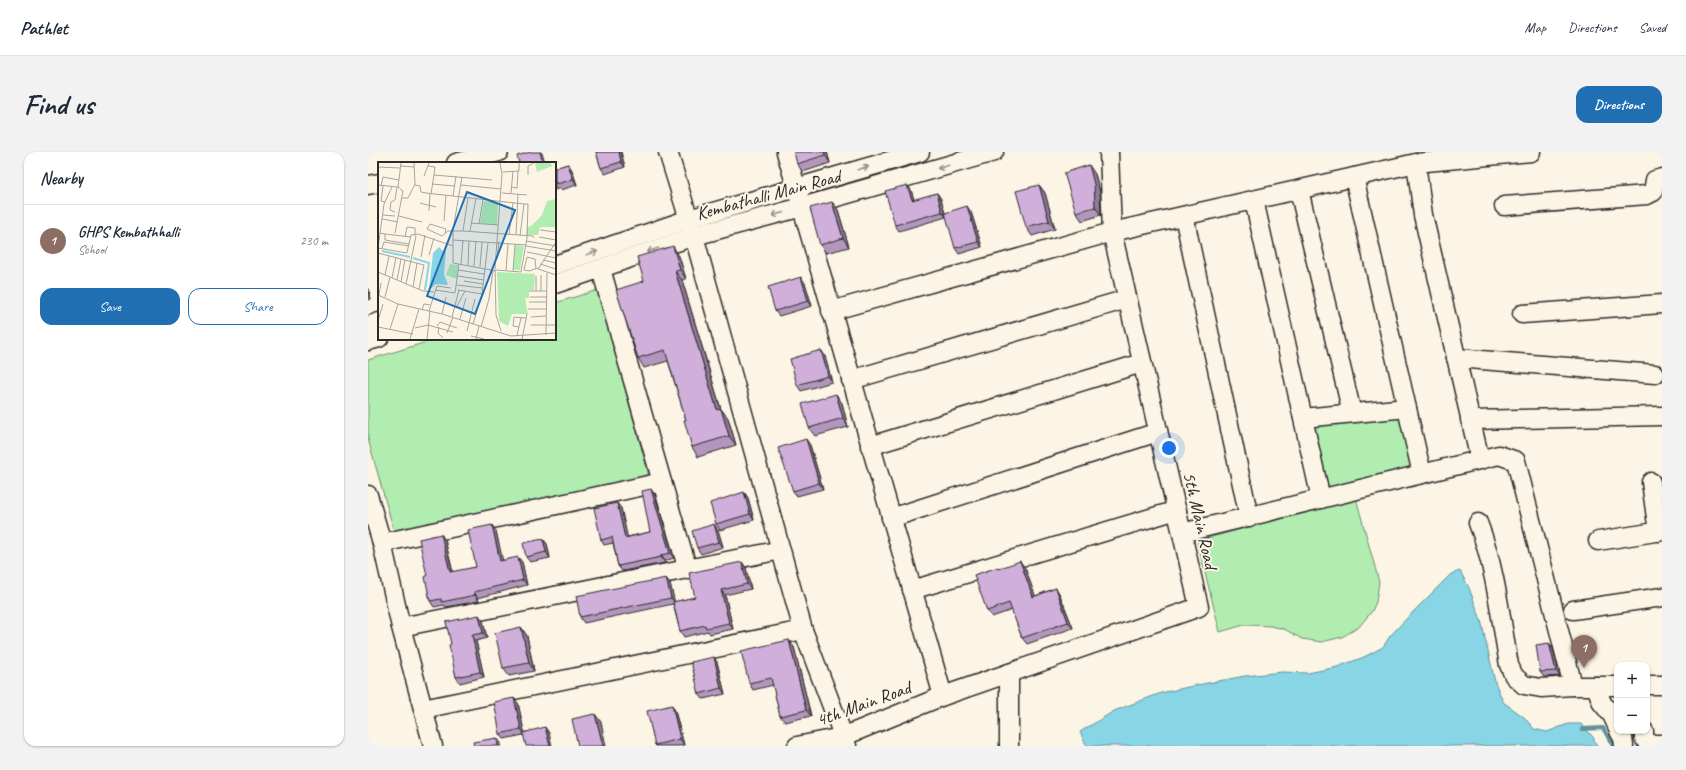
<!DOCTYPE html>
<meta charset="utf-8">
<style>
body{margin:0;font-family:Caveat,sans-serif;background:#f2f2f3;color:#1f2937}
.controls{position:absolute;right:12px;bottom:12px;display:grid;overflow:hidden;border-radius:8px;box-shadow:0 1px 3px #0004}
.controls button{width:36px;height:36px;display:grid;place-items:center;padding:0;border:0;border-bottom:1px solid #e0e1e3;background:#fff;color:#1f2937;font:20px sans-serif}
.you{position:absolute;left:801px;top:296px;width:14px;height:14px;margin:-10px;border:3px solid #fff;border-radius:50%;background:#1a73e8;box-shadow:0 0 0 6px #1a73e833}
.badge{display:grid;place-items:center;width:26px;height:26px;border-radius:50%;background:#1f6fb2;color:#fff;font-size:13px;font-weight:700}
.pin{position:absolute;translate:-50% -33px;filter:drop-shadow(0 1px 2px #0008)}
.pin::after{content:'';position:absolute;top:21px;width:14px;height:12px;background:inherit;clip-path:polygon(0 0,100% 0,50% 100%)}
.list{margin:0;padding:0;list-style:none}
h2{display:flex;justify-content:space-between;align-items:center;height:52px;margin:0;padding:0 16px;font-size:17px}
h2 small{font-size:13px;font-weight:400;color:#747a83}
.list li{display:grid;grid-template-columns:26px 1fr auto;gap:12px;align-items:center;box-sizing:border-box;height:72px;padding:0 16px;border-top:1px solid #e0e1e3}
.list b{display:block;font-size:15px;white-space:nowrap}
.list p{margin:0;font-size:13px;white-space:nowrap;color:#747a83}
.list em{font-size:13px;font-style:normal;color:#747a83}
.actions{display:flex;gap:8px;padding:12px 16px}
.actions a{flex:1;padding:9px 0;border:1px solid #1f6fb2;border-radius:12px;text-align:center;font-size:14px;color:#1f6fb2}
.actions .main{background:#1f6fb2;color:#fff}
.map{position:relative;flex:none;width:1294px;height:594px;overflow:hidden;border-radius:12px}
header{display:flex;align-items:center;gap:24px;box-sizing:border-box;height:56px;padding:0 20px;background:#fff;border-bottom:1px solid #e0e1e3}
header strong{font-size:19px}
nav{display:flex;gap:22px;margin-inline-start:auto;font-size:14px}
.intro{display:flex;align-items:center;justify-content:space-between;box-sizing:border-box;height:96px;padding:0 24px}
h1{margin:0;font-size:28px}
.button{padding:10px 18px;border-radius:12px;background:#1f6fb2;color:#fff;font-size:14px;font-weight:700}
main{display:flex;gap:24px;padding:0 24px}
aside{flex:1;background:#fff;border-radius:12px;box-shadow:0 1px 3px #0004}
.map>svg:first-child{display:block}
</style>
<header>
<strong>Pathlet</strong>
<nav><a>Map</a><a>Directions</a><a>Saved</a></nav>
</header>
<div class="intro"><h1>Find us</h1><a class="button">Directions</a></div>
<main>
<aside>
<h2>Nearby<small></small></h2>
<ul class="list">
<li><span class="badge" style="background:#8d6e63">1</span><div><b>GHPS Kembathhalli</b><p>School</p></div><em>230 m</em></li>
</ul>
<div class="actions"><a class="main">Save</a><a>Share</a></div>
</aside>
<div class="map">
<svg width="1294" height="594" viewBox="0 0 1294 594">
<rect width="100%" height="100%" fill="#fcf5e5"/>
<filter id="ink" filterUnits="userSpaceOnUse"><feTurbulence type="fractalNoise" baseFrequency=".025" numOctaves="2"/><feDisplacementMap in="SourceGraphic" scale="8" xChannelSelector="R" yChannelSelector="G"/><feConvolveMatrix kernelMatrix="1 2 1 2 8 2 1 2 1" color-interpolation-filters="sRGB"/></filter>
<g filter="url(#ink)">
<!-- green -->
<g fill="#b1ecb1" stroke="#6e8c6e">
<path d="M230 138 281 324 26 379 0 287V208L68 187H187V151Z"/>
<path d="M1035 262 1048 316 961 337 945 267Z"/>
<path d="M988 346 1011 430 1008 450 1004 459 991 475 974 485 954 490 934 487 916 477 903 474 876 473 852 480 829 389Z"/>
</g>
<!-- water -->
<path fill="#87d5e5" stroke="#62919b" d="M1092 419 1101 436 1113 468 1127 530 1135 550 1156 565 1166 577 1179 580 1200 572H1213L1225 585 1229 594H720L717 591 712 580 746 559 793 541 829 533 877 524 914 520 940 521 969 515 996 505 1015 495 1022 484 1040 465 1083 422Z"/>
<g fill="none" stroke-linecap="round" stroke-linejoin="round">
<!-- stream -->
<path stroke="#62919b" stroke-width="4" d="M1214 577 1235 576 1245 594"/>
<!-- minor casing -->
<g stroke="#2b2b2b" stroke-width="21">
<g id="minor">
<path d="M300 0 326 84 435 478 479 594"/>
<path d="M418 0 575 544"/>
<path d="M88 11 131 0"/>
<path d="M1048 11 1055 63 1112 308"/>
<path d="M986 25 1054 322"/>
<path d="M0 33 11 31"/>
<path d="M931 38 984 261"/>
<path d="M886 48 953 347"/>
<path d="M1136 54 1279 43 1285 40 1287 28 1294 26"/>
<path d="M816 64 881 365"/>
<path d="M187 113 321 67 552 0"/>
<path d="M233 117 294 330 320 418"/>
<path d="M187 132 326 84 434 55 626 0"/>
<path d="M463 159 744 80 1048 11 1163 0"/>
<path d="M1154 162 1294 152"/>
<path d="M0 174 11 170"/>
<path d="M0 189 11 186"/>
<path d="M1088 206 1287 222"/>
<path d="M483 228 759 147"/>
<path d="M935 266 1039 256"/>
<path d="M1102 268 1294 264"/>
<path d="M502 294 774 211"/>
<path d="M1283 330 1290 380"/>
<path d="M0 343 14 391 33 475 65 594"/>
<path d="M523 366 790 280"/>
<path d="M1110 371C1127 413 1133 468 1141 513L1146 524 1156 533 1173 536 1205 534H1249"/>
<path d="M814 381 1131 303 1148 309 1205 534"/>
<path d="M1230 389 1294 379"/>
<path d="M14 391 294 330"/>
<path d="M544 438 809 358"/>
<path d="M1205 458 1294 445"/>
<path d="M33 475 413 398"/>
<path d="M641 521V594"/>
<path d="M1279 533H1294"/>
<path d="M1228 534 1234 551 1244 563 1249 574"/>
<path d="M55 557 435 478"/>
<path d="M1251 579 1255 586 1256 594"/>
<path d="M1276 579V586L1280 592H1294"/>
<path d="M429 594 474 585 575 544 831 455 744 80 741 0"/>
</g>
</g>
<!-- minor -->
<use href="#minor" stroke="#fcf5e5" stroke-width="18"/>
</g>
<!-- wall -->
<g fill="#b396bc" stroke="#2b2b2b">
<path d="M228 0H253L257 15 237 22 233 16Z"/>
<path d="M459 0 462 11 435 20 429 12Z"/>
<path d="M200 12 204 18 209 33 193 38 192 36 187 38V16Z"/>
<path d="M727 22 732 40 733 63 714 69 708 60Z"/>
<path d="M539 33 543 38 546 48 569 41 573 47 578 65 531 79 527 73Z"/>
<path d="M671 33 677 41 687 77 664 84 658 75Z"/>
<path d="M464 50 470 58 481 95 458 101 452 93Z"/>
<path d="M603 60 614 95 591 102 587 96Z"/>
<path d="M311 104 318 127 314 128 353 257 360 266 368 293 330 305 324 295 318 268 300 209 276 216 270 206 276 129Z"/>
<path d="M437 131 444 154 411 164 407 159Z"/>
<path d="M0 136 3 147 0 148Z"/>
<path d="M453 198 457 204 464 230 433 239 429 233Z"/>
<path d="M474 251 480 275 447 284 441 276Z"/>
<path d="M442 293 455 337 429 344 425 339Z"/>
<path d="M376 340 380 346 386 368 352 378 348 372Z"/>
<path d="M287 343 306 406 297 409V411L254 419 250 414 245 391 236 393 233 388 253 356 259 385 282 380Z"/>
<path d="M350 378 355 395 333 402 329 396Z"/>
<path d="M128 379 134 408 154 410 159 433 110 446 111 449 78 455 76 453 66 455 62 449 59 424 77 388 85 420 108 415Z"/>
<path d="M175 387 179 392 182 406 162 410 158 405Z"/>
<path d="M374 410 378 416 383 437 357 443 365 477 342 482 340 479 316 485 312 479 305 452 216 471 212 465 302 431 306 450 327 445Z"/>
<path d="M630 415 631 417 657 416 667 444 688 436 692 443 705 476 659 492 654 486 644 458 624 465 619 459Z"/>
<path d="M115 469 119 486 108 489 116 525 92 531 88 525 83 492Z"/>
<path d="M153 475 159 484 166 519 141 524 135 516Z"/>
<path d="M1181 491 1185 497 1192 524 1176 525 1172 520Z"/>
<path d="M426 495 443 564 417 570 412 564 405 533 385 538 381 531Z"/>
<path d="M349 510 357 542 335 547 331 542Z"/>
<path d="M150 551 156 580 181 581 155 583 136 587 132 582Z"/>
<path d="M304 553 307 559 316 593 310 594H288L287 593Z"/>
</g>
<!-- shaded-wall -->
<g fill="#927a99" stroke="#2b2b2b">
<path d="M172 0H173L175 3 177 11H175Z"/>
<path d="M251 0H253L257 15 253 10Z"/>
<path d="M456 0H459L462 11 457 3Z"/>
<path d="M200 12 204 18 209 33 205 27Z"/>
<path d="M721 13 727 22 732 40 733 63 727 55Z"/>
<path d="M539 33 543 38 548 54 544 48Z"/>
<path d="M671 33 677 41 687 77 681 69Z"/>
<path d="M569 41 573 47 578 65 574 60Z"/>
<path d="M464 50 470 58 481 95 475 86Z"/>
<path d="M599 54 603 60 614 95 610 90Z"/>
<path d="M305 94 311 104 318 127 312 118Z"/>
<path d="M307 119 314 128 356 268 349 258Z"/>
<path d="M433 125 437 131 444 154 440 149Z"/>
<path d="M0 136 3 147 0 142Z"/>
<path d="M453 198 457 204 464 230 460 224Z"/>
<path d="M468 242 474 251 480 275 475 266Z"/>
<path d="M353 257 360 266 368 293 361 284Z"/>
<path d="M438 287 442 293 455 337 451 331Z"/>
<path d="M283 337 287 343 306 406 302 401Z"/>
<path d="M376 340 380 346 386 368 382 362Z"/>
<path d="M249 351 253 356 261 392 257 386Z"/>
<path d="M346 372 350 378 355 395 351 390Z"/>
<path d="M124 373 128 379 136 414 132 409Z"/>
<path d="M73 382 77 388 86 426 82 420Z"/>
<path d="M175 387 179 392 182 406 178 400Z"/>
<path d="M293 403 297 409V411L293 405Z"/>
<path d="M150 405 154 410 159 433 155 428Z"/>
<path d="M652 409 657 416 670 451 665 445Z"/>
<path d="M374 410 378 416 383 437 379 432Z"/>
<path d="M298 426 302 431 307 451 303 446Z"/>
<path d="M688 436 692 443 705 476 700 470Z"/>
<path d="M353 438 357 443 365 477 361 471Z"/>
<path d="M106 440 110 446 111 449 107 443Z"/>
<path d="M111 463 115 469 119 486 115 481Z"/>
<path d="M153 475 159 484 166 519 161 511Z"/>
<path d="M104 483 108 489 116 525 112 520Z"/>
<path d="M421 488 426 495 443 564 438 558Z"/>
<path d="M1181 491 1185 497 1192 524 1188 519Z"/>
<path d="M346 505 349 510 357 542 353 536Z"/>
<path d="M146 546 150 551 157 583 153 577Z"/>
<path d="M304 553 307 559 316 593 312 587Z"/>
<path d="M227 562 233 570 238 594H235Z"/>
<path d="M177 575 181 581 184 594H182Z"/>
<path d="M129 586 133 591V594H130Z"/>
</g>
<!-- building -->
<g fill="#d0afdb" stroke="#2b2b2b">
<path d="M162 0H172L175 11H151L149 4Z"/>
<path d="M228 0H251L253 10 233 16Z"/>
<path d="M426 0H456L457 3 429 12Z"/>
<path d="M200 12 205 27 189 32 188 30 187 31V16Z"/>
<path d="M721 13 726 32 727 55 708 60 696 21Z"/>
<path d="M539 33 544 48 569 41 574 60 527 73 517 39Z"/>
<path d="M671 33 681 69 658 75 648 39Z"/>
<path d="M464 50 475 86 452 93 442 56Z"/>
<path d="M599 54 610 90 587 96 577 61Z"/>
<path d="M305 94 312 118 307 119 349 258 353 257 361 284 324 295 316 268H318L297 198 270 206 248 138 276 129 269 105Z"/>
<path d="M433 125 440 149 407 159 400 135Z"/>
<path d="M453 198 460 224 429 233 422 207Z"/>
<path d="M468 242 475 266 441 276 434 252Z"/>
<path d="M438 287 451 331 425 339 410 296Z"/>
<path d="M283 337 302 401 293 403V405L250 414 244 385 233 388 226 356 249 351 257 386 282 380 274 339Z"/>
<path d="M376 340 382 362 348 372 342 351Z"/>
<path d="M346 372 351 390 329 396 324 379Z"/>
<path d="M124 373 132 409 150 405 155 428 106 440 107 443 74 450 73 447 62 449 57 425 59 424 51 387 73 382 82 420 108 415 100 378Z"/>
<path d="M175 387 178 400 158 405 155 391Z"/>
<path d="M652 409 665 445 688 436 700 470 654 486 641 451 619 459 606 423 630 415V417Z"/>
<path d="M374 410 379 432 353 438 361 471 338 476 337 473 312 479 305 450 327 445 321 421Z"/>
<path d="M298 426 303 446 212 465 208 444Z"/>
<path d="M111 463 115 481 104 483 112 520 88 525 81 493 83 492 78 470Z"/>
<path d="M153 475 161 511 135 516 127 481Z"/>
<path d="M421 488 438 558 412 564 403 526 381 531 373 499Z"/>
<path d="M1181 491 1188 519 1172 520 1168 493Z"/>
<path d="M346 505 353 536 331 542 323 510Z"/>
<path d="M146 546 153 577 132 582 126 550Z"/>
<path d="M304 553 312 587 287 593 279 559Z"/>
<path d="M227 562 235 594H210L204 567Z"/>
<path d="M177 575 182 594H158L155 581Z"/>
<path d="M129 586 130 594H106L105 590Z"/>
</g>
<!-- one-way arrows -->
<defs><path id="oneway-shaft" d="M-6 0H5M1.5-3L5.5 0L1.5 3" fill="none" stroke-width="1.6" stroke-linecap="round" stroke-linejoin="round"/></defs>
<g stroke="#949088">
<use href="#oneway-shaft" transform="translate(575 15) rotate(164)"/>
<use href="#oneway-shaft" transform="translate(495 16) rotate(-16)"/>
<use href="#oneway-shaft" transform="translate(410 62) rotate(165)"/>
<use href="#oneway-shaft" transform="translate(285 98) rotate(161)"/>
<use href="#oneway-shaft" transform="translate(224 101) rotate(-18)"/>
</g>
</g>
<g text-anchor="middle" stroke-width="4" stroke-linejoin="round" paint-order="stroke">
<!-- street labels -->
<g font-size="19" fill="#2b2b2b" stroke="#fcf5e5">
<text transform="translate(400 42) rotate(-15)" y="7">Kembathalli Main Road</text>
<text transform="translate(833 368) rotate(77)" y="7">5th Main Road</text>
<text transform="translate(495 551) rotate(-20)" y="7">4th Main Road</text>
</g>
</g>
<!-- overview -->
<g transform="translate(10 10)">
<rect width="178" height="178" fill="#fcf5e5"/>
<path d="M157 1H173L174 4 159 10ZM178 37V65H162L160 73H148L149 65 153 64 164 53 169 39ZM106 39 120 40 119 63 102 61ZM137 83 146 84 142 108H135ZM72 102 80 103 79 117 68 113ZM119 110 157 112 156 128H151V136H147L150 152H134L130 164 121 159Z" fill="#b1ecb1"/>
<path d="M61 85 65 89 68 88 66 112 70 123 58 122 51 128 55 91Z" fill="#87d5e5"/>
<path fill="none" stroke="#87d5e5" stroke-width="2" d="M4 89 32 95M35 96 51 101 47 128"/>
<path fill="none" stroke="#a8a49b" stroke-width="1" d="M122 1 124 12 117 106 118 153 123 169M23 4 36 5M50 4 57 5 56 13M0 5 22 6M125 10 141 9V1M150 13V4L156 1M46 14 51 1M84 15 75 68V101L118 109M54 22 76 24M0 23 20 25 23 1M37 23 42 24 43 30 48 31 146 42 142 74M83 23 123 27M3 24 5 15 21 18M5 24 3 39 7 40M133 25 139 26 140 9M124 31 149 33M133 31 135 9M53 32 56 13 114 18M75 34 78 14M24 36H30L37 22 36 1M42 41 58 45M51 49 52 32M17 50 12 48 13 40 17 38 19 25M5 53 17 54M21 54 44 60M4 57 20 60M66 59 68 33M93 61 120 63M101 62 105 38M162 68 178 70M85 69 90 36M92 69 98 36M2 71 7 72V78L31 82 33 73 40 72 75 84M17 71 25 29 20 25M67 71 68 67 52 62 49 67 64 74 70 69H85L155 74 156 76M7 72 33 75M131 73 135 41M138 73 140 32M27 75 29 65 37 66V74M161 75 178 78M75 78 148 83M148 79 178 84M178 80 160 107 178 113M148 84 178 89M0 86 6 42 14 25M0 86 29 91 31 81M4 86 6 80 31 84M149 90 178 96M0 91 46 103 41 127M51 93 56 76M43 95 47 73M119 96 121 79M165 98 178 101M83 102 85 78M162 102 178 107M90 103 91 79M96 104 98 79M102 105 104 80M158 107 157 97 149 95 146 108 151 109 160 106M80 108 106 112M118 108 143 110 149 76 150 42H146M128 108 130 82M135 109 137 82M0 110 45 129 56 130M7 113 11 94M80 114 106 118M14 116 18 95M19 118 23 97M86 119 105 122M23 120 27 98M28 122 38 74M79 123 104 126M35 125 39 101M57 128 77 131 81 102M80 128 104 132M151 129H168M158 129V114M163 129V113M0 133 20 142 64 152 133 174 178 171M1 133 3 121M7 135 12 115M152 135H168M151 140H168M79 144 87 129M150 147H168M44 148 46 142 52 143M51 149 59 124 73 126M64 152 68 135M74 155 81 128M153 155 168 154M82 157 88 136M0 159 5 142M95 162 104 132 110 81M153 163H178M59 164 62 160 79 166M0 165 35 172M61 165 60 171 65 176M103 165 111 137 115 108M141 165 135 164 136 155 148 156M37 166 50 163 75 170M12 167 20 142M89 169 97 137M69 171 75 155M139 173 143 156M168 173 169 111M93 174 106 177M32 177 41 147M49 177 52 149M98 177 101 164M144 177 149 152"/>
<path fill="#1f6fb2" fill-opacity="0.15" stroke="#1f6fb2" stroke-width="2" d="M89 30 137 48 97 152 49 134Z"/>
<rect width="178" height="178" fill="none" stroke="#2b2b2b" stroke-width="2"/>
</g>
</svg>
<div class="controls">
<button>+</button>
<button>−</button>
</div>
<div class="you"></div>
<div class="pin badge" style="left:1216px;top:516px;background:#8d6e63">1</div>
</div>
</main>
